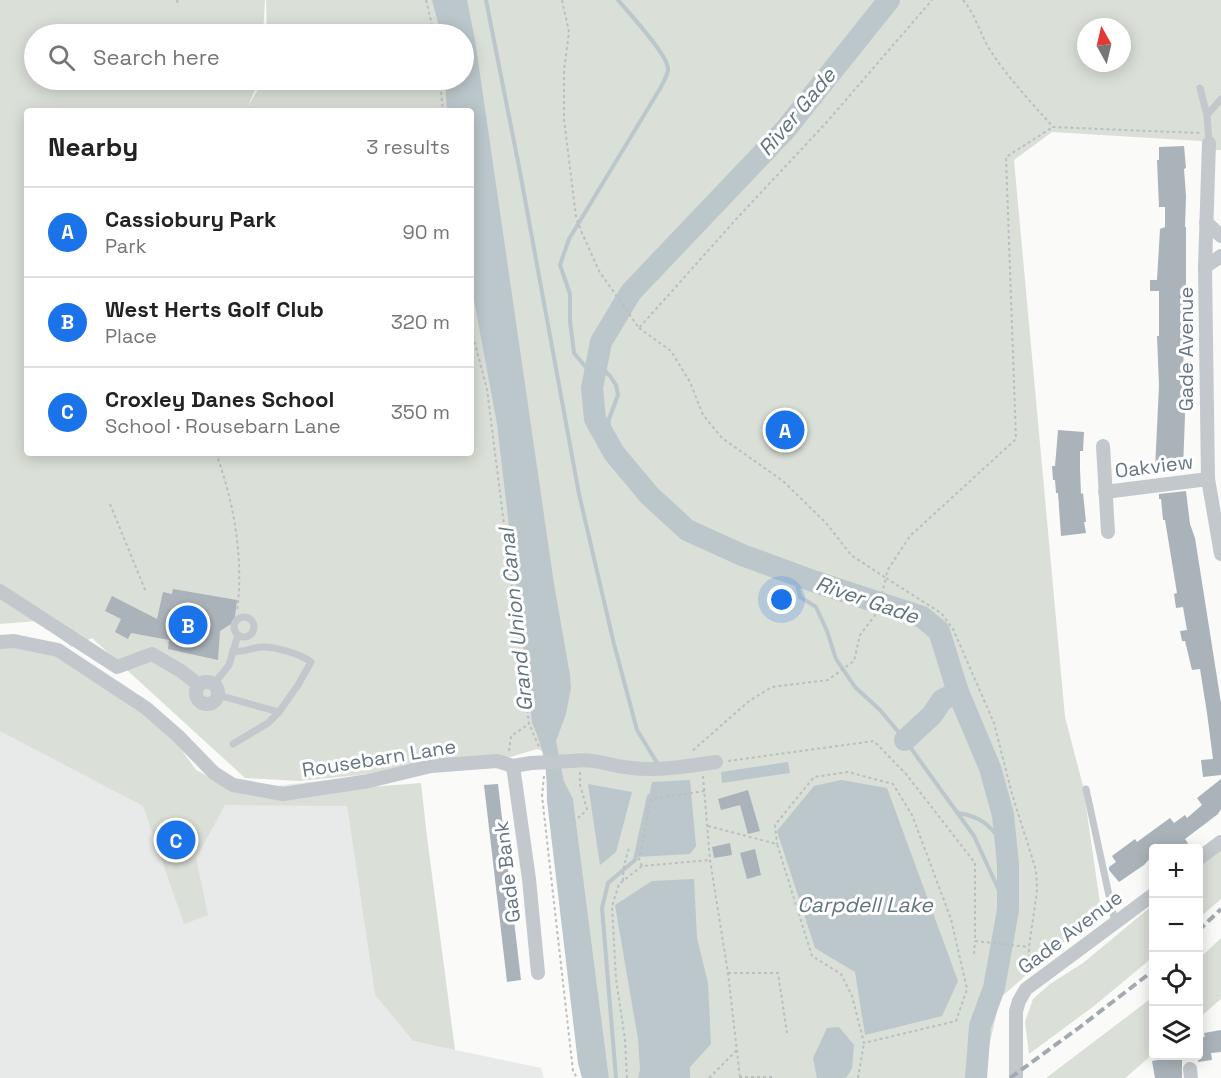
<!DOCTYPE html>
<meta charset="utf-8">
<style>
body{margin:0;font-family:"Space Grotesk",sans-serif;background:#f6f6f6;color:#222}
.controls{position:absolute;right:18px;bottom:18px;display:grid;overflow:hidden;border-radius:6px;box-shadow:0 3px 15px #0003}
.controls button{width:54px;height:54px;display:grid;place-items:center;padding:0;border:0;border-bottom:2px solid #e0e0e0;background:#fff;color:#222;font:30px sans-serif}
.compass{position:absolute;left:1077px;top:18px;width:54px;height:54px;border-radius:50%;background:#fff;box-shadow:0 3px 15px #0003;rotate:352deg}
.you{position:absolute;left:782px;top:600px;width:21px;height:21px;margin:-15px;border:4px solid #fff;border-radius:50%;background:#1a73e8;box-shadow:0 0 0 9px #1a73e833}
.badge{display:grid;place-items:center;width:39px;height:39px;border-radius:50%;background:#1a73e8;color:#fff;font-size:20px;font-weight:700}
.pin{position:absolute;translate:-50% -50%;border:3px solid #fff;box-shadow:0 2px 6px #0006}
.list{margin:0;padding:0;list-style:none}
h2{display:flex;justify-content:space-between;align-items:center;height:78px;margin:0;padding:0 24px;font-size:26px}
h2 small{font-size:20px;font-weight:400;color:#767676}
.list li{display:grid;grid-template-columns:39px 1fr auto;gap:18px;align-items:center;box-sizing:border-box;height:90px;padding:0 24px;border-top:2px solid #e0e0e0}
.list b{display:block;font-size:22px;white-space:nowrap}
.list p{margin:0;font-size:20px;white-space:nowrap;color:#767676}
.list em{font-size:20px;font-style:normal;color:#767676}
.icon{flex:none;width:33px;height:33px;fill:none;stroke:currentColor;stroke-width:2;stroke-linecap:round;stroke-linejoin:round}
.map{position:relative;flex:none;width:1221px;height:1078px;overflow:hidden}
.search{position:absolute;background:#fff;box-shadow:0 3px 15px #0003;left:24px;top:24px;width:450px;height:66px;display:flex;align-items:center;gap:15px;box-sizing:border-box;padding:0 21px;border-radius:33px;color:#767676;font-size:22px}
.panel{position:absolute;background:#fff;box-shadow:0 3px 15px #0003;left:24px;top:108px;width:450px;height:348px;border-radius:6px}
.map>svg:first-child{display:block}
</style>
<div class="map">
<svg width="1221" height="1078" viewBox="0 0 1221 1078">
<rect width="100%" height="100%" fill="#fafaf8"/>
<!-- built -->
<path fill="#e8e9e9" d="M0 636 175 741 196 770 217 781 266 787 326 780 347 806 375 995 413 1041 541 1068 544 1078H0Z"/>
<!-- green -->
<g fill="#dadfd7" fill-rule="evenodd">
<path d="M0 0H265L263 34H34V80H259L248 106 264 80H464V34H267L266 0H1221V150H1216L1201 141 1052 132 1014 160 1065 717 1083 786 1101 910 1000 998 984 1069 974 1075V1078H609L573 800 564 781 559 757 537 749 497 761 300 781 245 778 92 638 72 647 37 621 0 624ZM1086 27H1122V63H1086ZM27 111H471V453H27Z"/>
<path d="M0 636 62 658 149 717 175 741 196 770 217 781 319 791 421 783 427 837 455 1050 413 1041 375 995 347 806 225 805 196 858 208 915 184 924 143 806 0 731Z"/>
<path d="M1221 846V899L1199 918 1198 866Z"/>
<path d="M1153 905V957L1094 1006 1029 1054 1025 1022 1033 999 1050 984 1083 963Z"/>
<path d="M1221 938V999L1199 1018V959Z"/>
<path d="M1153 997V1054L1125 1078H1046Z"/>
</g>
<!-- water -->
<g fill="#bbc7cb">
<path d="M432 0H467L475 40 554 584 570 675 571 688 566 714 556 741 564 781 573 799 609 1078H582L578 1063 547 801C547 771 545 751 532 723L497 424 471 284V111H447L445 80H464V34H441Z"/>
<path d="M788 762 790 773 722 783 721 772Z"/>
<path d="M690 780 696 846 690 854 636 857 652 782Z"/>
<path d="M841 780 887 788 958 981 942 1016 865 1035 855 972 815 948 777 831 814 786Z"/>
<path d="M588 784 632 792 616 852 600 865Z"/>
<path d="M694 879 697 938 708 983 711 1044 690 1067V1078H638L640 1070 638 1039 615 905 652 881Z"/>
<path d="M839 1027 854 1045 852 1068 846 1078H817L813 1058 827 1028Z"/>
</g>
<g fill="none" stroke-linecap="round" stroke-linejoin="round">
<!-- stream -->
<g stroke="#bbc7cb" stroke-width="4">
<path d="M486 0 520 172 579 494 614 644 637 730 659 766"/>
<path d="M596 362 610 376 616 385 618 395 609 419 607 440"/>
<path d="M594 377 574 353 570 321V294L560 265 569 239 661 87C663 82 668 75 668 69 669 56 628 12 618 0"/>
<path d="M795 574 800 597 816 607 827 631 836 659 855 687 880 710 905 740 974 836 1008 910"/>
<path d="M958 813C984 817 990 827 1006 846"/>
<path d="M616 1078 602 908 608 883 635 860 649 796"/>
</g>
<!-- river -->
<g stroke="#bbc7cb" stroke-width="22">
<path d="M889 0 785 130 631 292 601 342 592 388 595 419 614 453 649 495 687 530 742 555 813 581 922 617 939 631 958 692 990 768 1003 815 1008 864V910L994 988 980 1026 976 1078"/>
<path d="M905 740 932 715 942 700 958 692"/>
</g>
</g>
<!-- building -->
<g fill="#aab3b9">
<path d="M1184 146 1186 168 1184 169 1186 196 1185 227H1186V331L1185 339 1183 340 1185 415 1183 470 1155 469 1159 386 1157 336H1159V291H1150V280H1157L1160 229 1165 227V207H1159L1157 160H1159V147Z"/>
<path d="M1058 430 1084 432 1083 451H1080V469L1081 494 1083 493 1086 522H1084L1086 533 1061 536 1058 493H1056L1055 480H1053L1052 466H1055Z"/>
<path d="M1186 491 1190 524 1195 538 1221 703V775L1203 777 1201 760 1213 759 1207 713 1200 669 1192 670 1185 641H1182L1180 631 1187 630 1183 607 1176 608 1174 594 1177 593 1165 520H1163L1161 499H1159V494Z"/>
<path d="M173 589 237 600 234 625 231 624 220 631 218 660 168 649 169 640 131 633 128 639 115 632 121 619 105 611 112 596 157 619 163 592 172 594Z"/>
<path d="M1221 779V809L1218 814 1185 839 1188 843 1180 849H1154V854L1144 865 1119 882 1109 870V867L1116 862 1112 856 1135 839 1137 842 1170 818 1174 823 1185 815 1187 818 1202 805 1197 798Z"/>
<path d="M498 784 521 980 507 982 484 785Z"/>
<path d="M748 790 760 831 748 834 740 805 721 810 718 799Z"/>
<path d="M730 843 732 855 714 858 712 847Z"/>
<path d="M755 849 761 875 747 879 740 853Z"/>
<path d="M1221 1030V1052L1211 1053 1212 1060 1198 1062V1038L1205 1037 1204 1033Z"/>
<path d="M1182 1056V1078H1155L1152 1061Z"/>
</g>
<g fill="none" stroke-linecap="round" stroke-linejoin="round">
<!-- path -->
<g stroke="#bbbfc2" stroke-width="2" stroke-dasharray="3 3" stroke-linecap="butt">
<path d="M177 0 178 6"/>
<path d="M426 0 434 34"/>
<path d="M562 0 569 32 564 71V119L576 217 582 233 599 271 639 328 739 216 826 123 932 0"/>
<path d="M963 0C976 15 980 34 990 50 1008 78 1032 103 1053 127L1200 133"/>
<path d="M440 80 443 111"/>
<path d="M471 318 473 336 487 389 529 724 540 749"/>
<path d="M639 328 671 351 690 382 703 415 722 438 783 481 827 524 851 555 886 578 876 614 860 635 854 661 828 680 772 687 749 701 691 752"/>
<path d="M216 453C234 503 244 558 237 612"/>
<path d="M110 504 146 592"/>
<path d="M509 751 511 736 529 724"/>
<path d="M728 761 874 741 906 774 975 863V941L1029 947"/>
<path d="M544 776 542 796 573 1071 577 1078"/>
<path d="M703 776 710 860 728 973 740 1078"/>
<path d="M572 820 581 816 587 809 580 785V772"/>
<path d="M708 826 777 844 812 956 841 974 852 996 864 1043 956 1021 967 989 951 919 912 815 893 784 848 772 814 777 775 825 777 844"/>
<path d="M642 866 639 859 651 799 705 791"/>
<path d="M623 881C623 863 626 862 629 847"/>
<path d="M974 954 975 941"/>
<path d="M1029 970V947L1037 891 1036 870 1012 794 994 723 953 629 941 613 886 578 887 571 910 536 1016 439 1006 157 1053 127"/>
<path d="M728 973H778L787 1033"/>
<path d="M739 1077H773"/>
<path d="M627 1078 625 1040 616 979 612 906 619 884 642 866 710 860"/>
<path d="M709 1078 737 1050"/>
<path d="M858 1078 864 1043"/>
</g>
<!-- lane -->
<g stroke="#c3c8cc" stroke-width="7">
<path d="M1200 88 1207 115 1209 143"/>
<path d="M1207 115 1221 99"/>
<circle cx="244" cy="627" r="10"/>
<path d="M214 684 229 665 238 635"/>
<path d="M218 695 279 712 298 685 311 662C301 654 273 646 261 647 248 648 246 653 233 651"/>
<path d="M233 744 268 723 279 712"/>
<path d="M1086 789 1115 923"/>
</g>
<!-- street -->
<g stroke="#c3c8cc" stroke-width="14">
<path d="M1209 143 1205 267 1208 479 1221 554"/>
<path d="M1206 222 1221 236"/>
<path d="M1205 267 1221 256"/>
<path d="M1103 446 1108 532"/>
<path d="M1105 492 1208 479"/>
<path d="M0 591 117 667 152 654 181 671 199 685"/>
<path d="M0 642 14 641 58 650 146 708 178 736 214 773 233 785 283 794 369 781 431 766 497 761 513 766 531 763"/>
<circle cx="207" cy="693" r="11"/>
<path d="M572 761C598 758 608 766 632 768 660 771 689 766 716 762"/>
<path d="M513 766 529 879 538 973"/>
<path d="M1198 859 1221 842"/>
<path d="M1190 1069 1191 1078"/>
<path d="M1016 1078V1011L1019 1001 1026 989 1154 894"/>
</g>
<!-- rail -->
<g stroke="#a2aab0" stroke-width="4" stroke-dasharray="9 4.5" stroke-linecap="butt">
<path d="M1198 931 1221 909"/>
<path d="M1010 1078 1080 1027 1154 970"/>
</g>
<!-- street-bridge -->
<path stroke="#c3c8cc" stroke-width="14" d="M531 763 572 761"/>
</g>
<g text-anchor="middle" stroke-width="6" stroke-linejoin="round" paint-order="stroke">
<!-- street labels -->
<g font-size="20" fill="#657683" stroke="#fff">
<text transform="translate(1186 349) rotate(-90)" y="7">Gade Avenue</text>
<text transform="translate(1154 466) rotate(-7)" y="7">Oakview</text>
<text transform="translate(379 758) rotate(-9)" y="7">Rousebarn Lane</text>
<text transform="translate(507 872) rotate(-97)" y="7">Gade Bank</text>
<text transform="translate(1070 932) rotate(-37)" y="7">Gade Avenue</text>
</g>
<!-- water labels -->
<g font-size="21" font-style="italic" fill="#60757c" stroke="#fff">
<text transform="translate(797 112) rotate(-50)" y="7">River Gade</text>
<text transform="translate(867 600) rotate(19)" y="7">River Gade</text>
<text transform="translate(516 620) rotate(-96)" y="7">Grand Union Canal</text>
<text x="865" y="912">Carpdell Lake</text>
</g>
</g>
</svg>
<div class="controls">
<button>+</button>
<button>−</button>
<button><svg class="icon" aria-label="locate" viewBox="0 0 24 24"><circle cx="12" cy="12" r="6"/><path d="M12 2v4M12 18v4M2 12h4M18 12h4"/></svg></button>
<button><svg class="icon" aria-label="layers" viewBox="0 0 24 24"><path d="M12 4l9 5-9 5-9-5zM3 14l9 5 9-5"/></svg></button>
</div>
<svg class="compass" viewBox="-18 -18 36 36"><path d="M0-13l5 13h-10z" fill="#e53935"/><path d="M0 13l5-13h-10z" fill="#767676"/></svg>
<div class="you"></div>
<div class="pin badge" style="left:785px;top:430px">A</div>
<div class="pin badge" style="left:188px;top:625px">B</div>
<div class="pin badge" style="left:176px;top:840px">C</div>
<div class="search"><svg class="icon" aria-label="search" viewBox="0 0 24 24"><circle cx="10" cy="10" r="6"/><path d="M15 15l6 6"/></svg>Search here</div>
<section class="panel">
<h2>Nearby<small>3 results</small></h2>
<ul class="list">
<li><span class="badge">A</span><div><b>Cassiobury Park</b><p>Park</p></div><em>90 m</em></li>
<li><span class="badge">B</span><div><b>West Herts Golf Club</b><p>Place</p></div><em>320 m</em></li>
<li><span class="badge">C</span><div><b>Croxley Danes School</b><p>School · Rousebarn Lane</p></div><em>350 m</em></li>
</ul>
</section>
</div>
